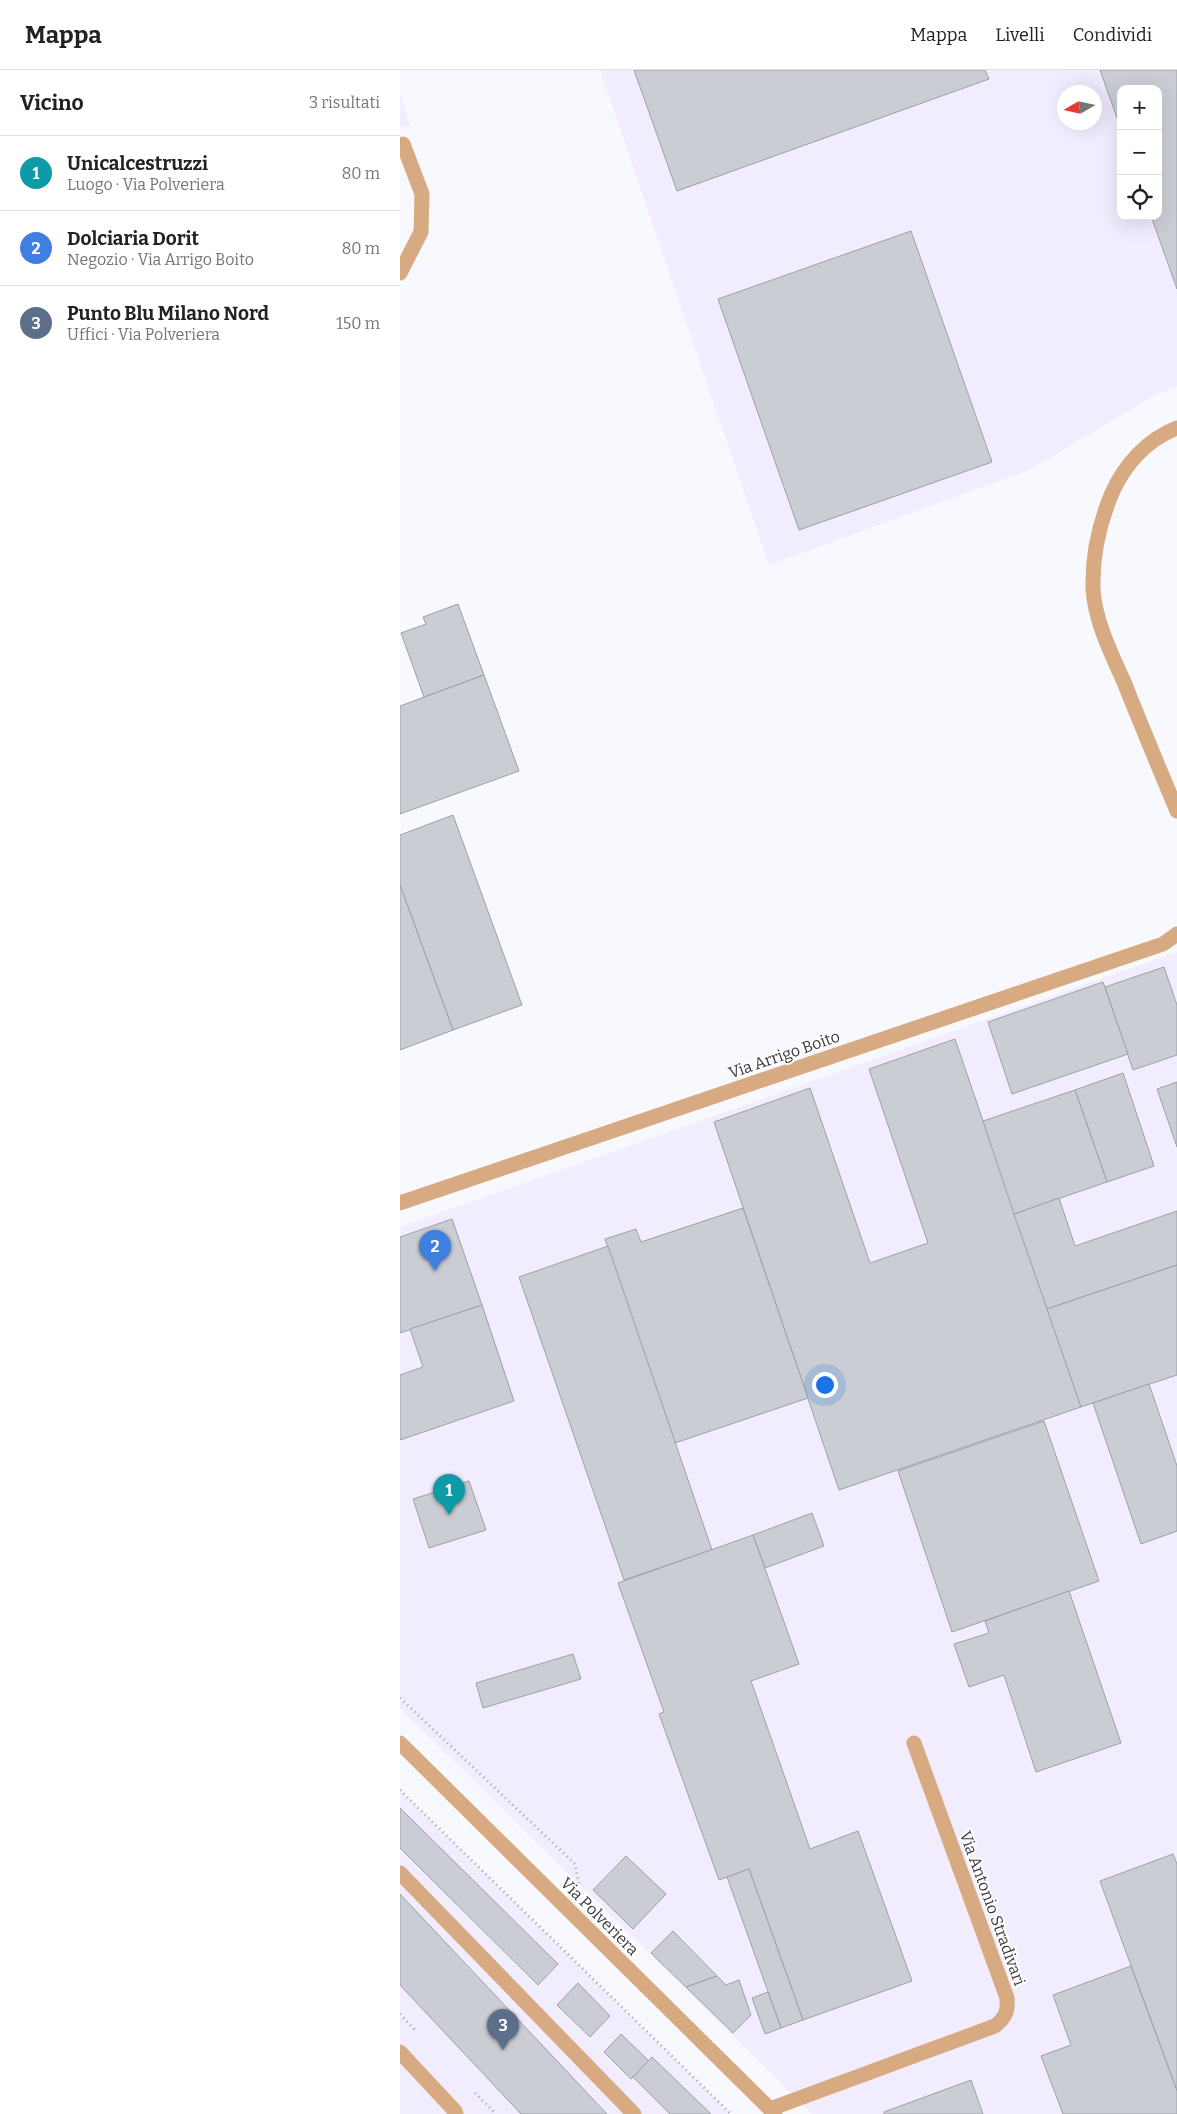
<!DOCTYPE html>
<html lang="it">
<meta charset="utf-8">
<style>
body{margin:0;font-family:Bitter,serif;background:#f6f6f6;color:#222}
.controls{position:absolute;right:15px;top:15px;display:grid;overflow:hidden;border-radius:10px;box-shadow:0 5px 20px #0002}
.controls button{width:45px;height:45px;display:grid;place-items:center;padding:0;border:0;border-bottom:1px solid #e0e0e0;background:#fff;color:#222;font:25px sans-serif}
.compass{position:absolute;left:657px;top:15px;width:45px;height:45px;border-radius:50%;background:#fff;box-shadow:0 5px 20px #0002;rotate:261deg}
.you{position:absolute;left:424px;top:1314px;width:18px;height:18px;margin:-12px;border:4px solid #fff;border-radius:50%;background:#1a73e8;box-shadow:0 0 0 8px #1a73e833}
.badge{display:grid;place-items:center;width:32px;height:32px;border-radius:50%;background:#1a8765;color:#fff;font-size:16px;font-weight:700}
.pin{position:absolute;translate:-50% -41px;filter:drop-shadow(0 1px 2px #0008)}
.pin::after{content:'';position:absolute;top:26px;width:18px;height:15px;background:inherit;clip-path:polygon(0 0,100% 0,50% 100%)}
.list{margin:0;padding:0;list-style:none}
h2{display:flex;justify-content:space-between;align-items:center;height:65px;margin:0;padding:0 20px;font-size:21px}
h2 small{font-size:16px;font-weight:400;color:#767676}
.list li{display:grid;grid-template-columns:32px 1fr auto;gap:15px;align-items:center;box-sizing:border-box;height:75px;padding:0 20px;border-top:1px solid #e0e0e0}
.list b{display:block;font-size:19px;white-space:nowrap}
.list p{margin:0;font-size:16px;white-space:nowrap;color:#767676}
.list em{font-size:16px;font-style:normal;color:#767676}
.icon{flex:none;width:28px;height:28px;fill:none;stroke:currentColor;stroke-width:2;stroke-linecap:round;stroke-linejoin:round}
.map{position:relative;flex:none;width:777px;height:2044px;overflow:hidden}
header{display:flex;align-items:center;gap:30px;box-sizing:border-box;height:70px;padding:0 25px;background:#fff;border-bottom:1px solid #e0e0e0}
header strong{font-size:24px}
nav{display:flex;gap:28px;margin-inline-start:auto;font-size:18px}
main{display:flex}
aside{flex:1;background:#fff}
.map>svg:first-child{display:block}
</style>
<header>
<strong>Mappa</strong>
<nav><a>Mappa</a><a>Livelli</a><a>Condividi</a></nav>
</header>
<main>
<aside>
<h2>Vicino<small>3 risultati</small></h2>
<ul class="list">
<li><span class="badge" style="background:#0f9aa8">1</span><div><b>Unicalcestruzzi</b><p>Luogo · Via Polveriera</p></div><em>80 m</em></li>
<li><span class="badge" style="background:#3f7fe0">2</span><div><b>Dolciaria Dorit</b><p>Negozio · Via Arrigo Boito</p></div><em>80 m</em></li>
<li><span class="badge" style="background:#5c6f8a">3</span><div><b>Punto Blu Milano Nord</b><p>Uffici · Via Polveriera</p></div><em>150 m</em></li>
</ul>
</aside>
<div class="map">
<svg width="777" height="2044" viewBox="0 0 777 2044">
<rect width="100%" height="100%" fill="#f7f9ff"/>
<!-- industrial -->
<g fill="#f1ecfe" fill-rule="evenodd">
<path d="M200 0H777V317L757 324 629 400 369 495ZM721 19H758V146H721ZM664 22H694V52H664Z"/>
<path d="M0 23 10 55 0 58Z"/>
<path d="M777 882V2044H412L0 1638V1157Z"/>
<path d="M0 1720 331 2044H0Z"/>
</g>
<!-- building -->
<g fill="#cacdd3" stroke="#9ea0a6">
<path d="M234 0H585L589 9 277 121Z"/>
<path d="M700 0H777V219L751 146H758V19H721V59Z"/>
<path d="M511 161 592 392 399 460 318 229Z"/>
<path d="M58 534 84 605 24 627 1 563 26 554 23 547Z"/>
<path d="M84 605 119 701 0 744V636Z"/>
<path d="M53 745 122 935 53 960 0 815V765Z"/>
<path d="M0 815 53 960 0 980Z"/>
<path d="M764 897 777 935V985L733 1000 705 917Z"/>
<path d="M703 912 728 984 612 1024 588 952Z"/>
<path d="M555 969 681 1337 439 1420 314 1052 410 1018 470 1193 528 1173 469 999Z"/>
<path d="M723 1003 754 1096 707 1112 675 1020Z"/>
<path d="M777 1012V1077L757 1019Z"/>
<path d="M675 1020 707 1112 614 1144 583 1051Z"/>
<path d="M659 1128 675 1176 777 1141V1195L647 1239 614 1144Z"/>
<path d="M343 1138 408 1328 275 1373 205 1169 236 1159 241 1172Z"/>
<path d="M52 1149 82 1235 0 1263V1167Z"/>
<path d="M208 1176 312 1480 224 1510 119 1207Z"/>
<path d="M777 1195V1305L681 1337 647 1239Z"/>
<path d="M82 1235 114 1331 0 1370V1305L23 1297 10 1259Z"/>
<path d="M749 1314 777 1396V1461L741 1474 693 1333Z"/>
<path d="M644 1351 699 1511 552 1562 498 1401Z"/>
<path d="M69 1411 86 1460 29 1478 13 1429Z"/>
<path d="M412 1443 424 1476 365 1498 353 1465Z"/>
<path d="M353 1465 399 1594 351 1611 410 1779 458 1761 512 1911 403 1950 349 1799 319 1810 259 1644 264 1642 218 1513Z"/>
<path d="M669 1521 721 1673 636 1702 604 1605 569 1617 554 1574 589 1563 585 1551Z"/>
<path d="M173 1584 181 1609 83 1638 76 1613Z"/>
<path d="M0 1738 158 1894 138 1915 0 1778Z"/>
<path d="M773 1784 777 1794V2021L700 1811Z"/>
<path d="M226 1786 266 1824 233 1859 193 1820Z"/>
<path d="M349 1799 403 1950 381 1958 327 1807Z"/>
<path d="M0 1824 207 2044H121L0 1915Z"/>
<path d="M273 1861 317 1906 286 1917 251 1883Z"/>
<path d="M731 1896 777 2021V2044H663L641 1986 671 1975 653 1925Z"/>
<path d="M317 1906 326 1915 339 1910 351 1945 333 1963 286 1917Z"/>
<path d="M178 1913 210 1946 190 1967 157 1935Z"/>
<path d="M368 1922 381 1958 365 1964 352 1928Z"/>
<path d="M221 1964 249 1991 231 2009 204 1982Z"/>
<path d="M252 1987 311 2044H270L233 2007Z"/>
<path d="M571 2010 583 2044H484V2042Z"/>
</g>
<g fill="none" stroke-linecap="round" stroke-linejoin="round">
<!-- path -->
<g stroke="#a3a4a9" stroke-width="3" stroke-dasharray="1 4" stroke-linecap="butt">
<path d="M0 1628 175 1794 179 1815"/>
<path d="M0 1720 331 2044"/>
<path d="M0 1944 16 1961"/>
<path d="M75 2023 96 2044"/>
</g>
<!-- minor -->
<g stroke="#d8aa81" stroke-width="15">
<path d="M0 203 21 162 22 124 3 74"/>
<path d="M777 358C747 370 725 394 712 423 699 454 692 485 693 519 695 551 711 583 724 612 741 655 759 698 777 741"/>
<path d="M0 1133 763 874 777 864"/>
<path d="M0 1673 375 2044"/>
<path d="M0 1803 234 2044"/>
<path d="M0 1982 55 2041 56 2044"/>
<path d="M370 2039 595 1956C606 1947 608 1941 607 1928L514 1673"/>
</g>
</g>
<g text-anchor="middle" stroke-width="4" stroke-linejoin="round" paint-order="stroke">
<!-- street labels -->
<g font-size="16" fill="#38393c" stroke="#fff">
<text transform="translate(384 984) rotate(-19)" y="6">Via Arrigo Boito</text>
<text transform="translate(593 1838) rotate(70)" y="6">Via Antonio Stradivari</text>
<text transform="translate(200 1846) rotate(45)" y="6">Via Polveriera</text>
</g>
</g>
</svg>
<div class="controls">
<button>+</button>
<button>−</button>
<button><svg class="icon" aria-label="locate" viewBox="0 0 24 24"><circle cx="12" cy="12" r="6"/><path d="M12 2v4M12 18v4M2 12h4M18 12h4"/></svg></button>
</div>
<svg class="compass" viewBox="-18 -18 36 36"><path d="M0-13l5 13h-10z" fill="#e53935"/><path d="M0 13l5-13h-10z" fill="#767676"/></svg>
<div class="you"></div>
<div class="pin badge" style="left:49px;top:1445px;background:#0f9aa8">1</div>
<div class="pin badge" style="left:35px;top:1201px;background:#3f7fe0">2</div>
<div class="pin badge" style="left:103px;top:1980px;background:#5c6f8a">3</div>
</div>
</main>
